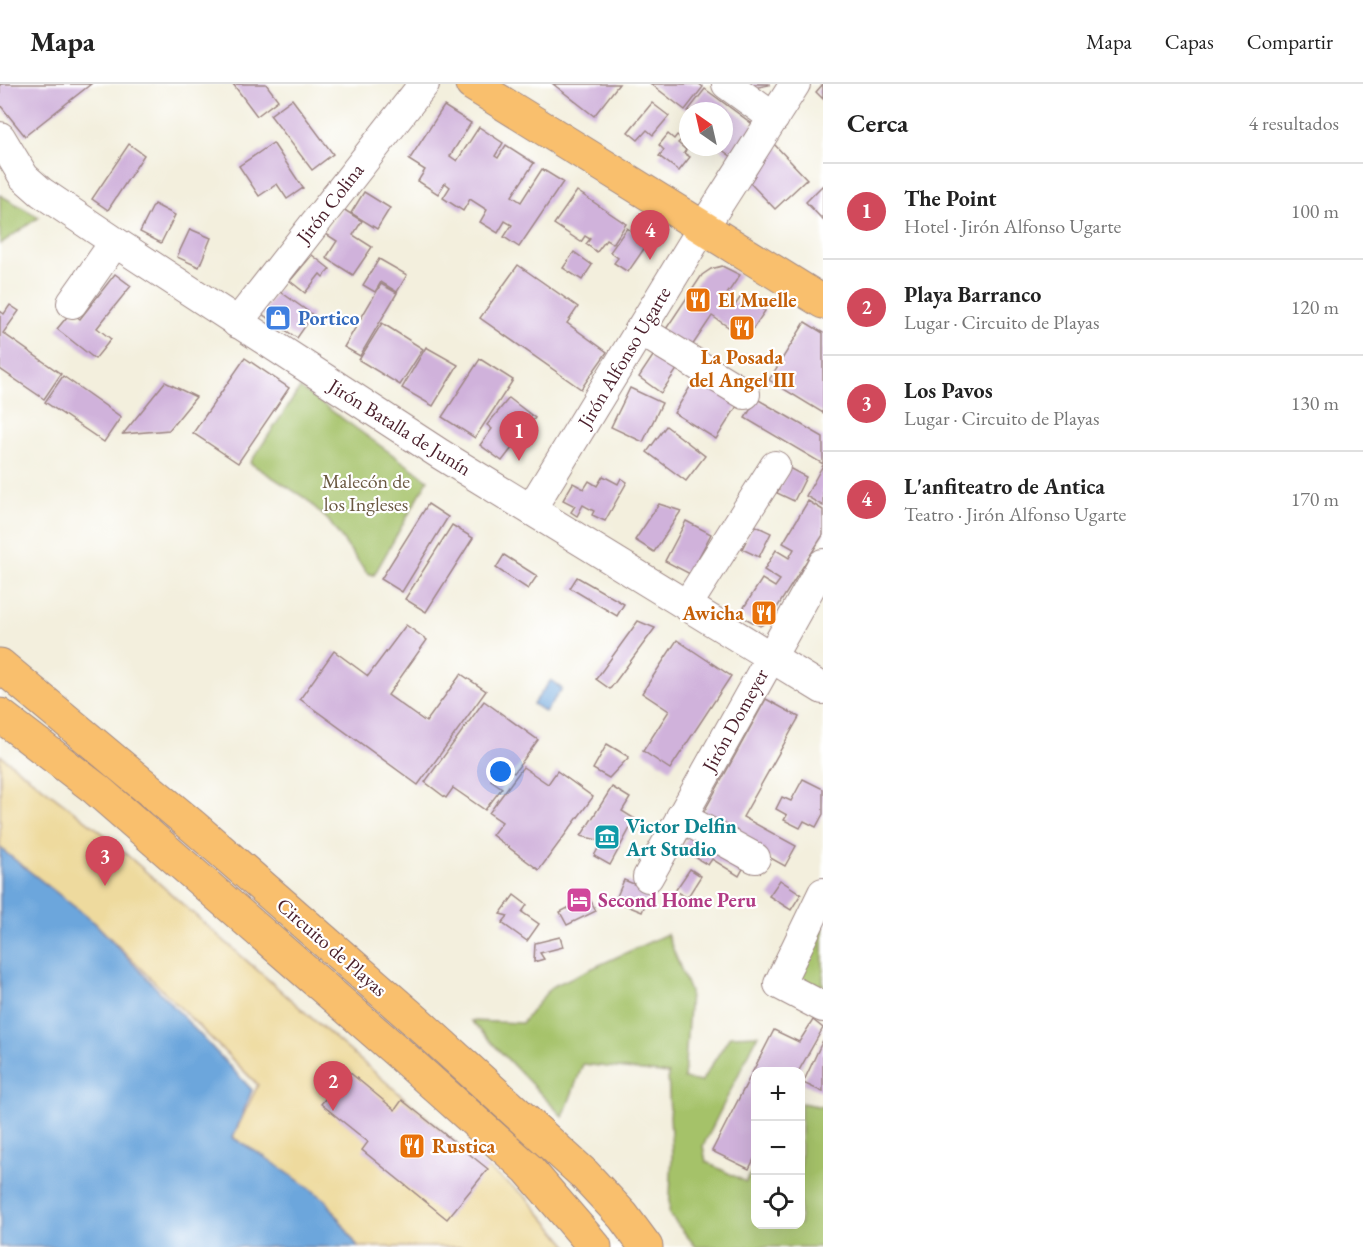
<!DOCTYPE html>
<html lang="es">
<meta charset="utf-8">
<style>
body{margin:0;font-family:"EB Garamond",serif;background:#f6f6f6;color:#222}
.controls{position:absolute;right:18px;bottom:18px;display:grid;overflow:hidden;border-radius:12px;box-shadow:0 6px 24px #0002}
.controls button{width:54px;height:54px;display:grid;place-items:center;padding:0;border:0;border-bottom:2px solid #e0e0e0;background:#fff;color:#222;font:30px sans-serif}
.compass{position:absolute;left:679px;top:18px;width:54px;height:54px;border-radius:50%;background:#fff;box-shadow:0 6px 24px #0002;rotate:326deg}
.you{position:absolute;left:501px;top:688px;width:21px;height:21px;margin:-15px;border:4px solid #fff;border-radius:50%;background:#1a73e8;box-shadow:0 0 0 9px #1a73e833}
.badge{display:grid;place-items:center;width:39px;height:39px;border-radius:50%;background:#d1495b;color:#fff;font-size:20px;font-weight:700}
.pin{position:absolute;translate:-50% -50px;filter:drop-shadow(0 2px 3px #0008)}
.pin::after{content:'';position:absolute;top:32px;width:21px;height:18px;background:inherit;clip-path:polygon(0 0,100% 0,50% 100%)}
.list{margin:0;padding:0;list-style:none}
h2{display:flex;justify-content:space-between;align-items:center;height:78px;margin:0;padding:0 24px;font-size:26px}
h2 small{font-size:20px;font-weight:400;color:#767676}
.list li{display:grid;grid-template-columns:39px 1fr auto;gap:18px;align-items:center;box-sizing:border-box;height:96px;padding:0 24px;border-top:2px solid #e0e0e0}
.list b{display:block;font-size:22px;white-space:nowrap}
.list p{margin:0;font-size:20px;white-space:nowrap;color:#767676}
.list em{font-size:20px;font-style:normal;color:#767676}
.icon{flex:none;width:33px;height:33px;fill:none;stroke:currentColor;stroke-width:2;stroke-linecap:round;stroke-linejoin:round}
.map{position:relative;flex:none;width:823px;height:1163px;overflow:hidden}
header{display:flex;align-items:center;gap:36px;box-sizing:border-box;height:84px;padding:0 30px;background:#fff;border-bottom:2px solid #e0e0e0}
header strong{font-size:28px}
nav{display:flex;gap:33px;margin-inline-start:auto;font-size:21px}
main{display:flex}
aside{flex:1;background:#fff}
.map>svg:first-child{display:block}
</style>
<header>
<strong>Mapa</strong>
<nav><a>Mapa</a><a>Capas</a><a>Compartir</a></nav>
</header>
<main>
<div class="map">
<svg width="823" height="1163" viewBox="0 0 823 1163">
<rect width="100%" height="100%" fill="#fff"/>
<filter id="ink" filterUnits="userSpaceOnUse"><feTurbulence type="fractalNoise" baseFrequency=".0167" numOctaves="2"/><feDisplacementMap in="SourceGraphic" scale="12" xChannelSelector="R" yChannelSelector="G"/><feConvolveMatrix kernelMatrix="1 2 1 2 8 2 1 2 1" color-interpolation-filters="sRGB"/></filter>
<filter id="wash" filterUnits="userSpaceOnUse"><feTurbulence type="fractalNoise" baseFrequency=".008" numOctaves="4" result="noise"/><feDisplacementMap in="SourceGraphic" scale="24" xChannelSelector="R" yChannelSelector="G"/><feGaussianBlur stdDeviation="1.35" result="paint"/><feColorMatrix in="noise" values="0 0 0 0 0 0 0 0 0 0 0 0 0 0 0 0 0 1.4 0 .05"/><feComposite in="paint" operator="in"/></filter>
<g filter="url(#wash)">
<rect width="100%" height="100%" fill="#f3efdd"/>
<!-- green -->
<g fill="#a5c269" stroke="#78704a" stroke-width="1.5">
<path d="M0 111 39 133 0 160Z"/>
<path d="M300 304 428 396 374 491 367 489 328 436 305 414 250 379Z"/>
<path d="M823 838V915L793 899Z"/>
<path d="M667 850 690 908 684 995 701 998 730 952 758 951 703 1062 706 1078 746 1098 755 1082 756 1140H800L801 1019 823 1023V1163H696L669 1130 672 1072 668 990 583 980 563 1033 471 937 522 939 551 903Z"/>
</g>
<!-- sand -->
<path fill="#eeda9e" stroke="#9c7c64" stroke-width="1.5" d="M0 671 100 747 315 937 480 1079 525 1112 569 1163H358L326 1116 233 1053 258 1001 95 839 0 764Z"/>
<!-- water -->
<g fill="#6ca6dc" stroke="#5b6284" stroke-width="1.5">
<path d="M551 596 562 605 545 628 533 620Z"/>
<path d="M0 764 95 839 252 1006 233 1054 265 1073 326 1116 358 1163H0Z"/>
</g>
<g id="blocks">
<!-- building -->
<g fill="#d0b2db">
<path d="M0 0H91L25 52 0 21Z"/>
<path d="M233 0H266L278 16 257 32Z"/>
<path d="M553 0H619L594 32Z"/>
<path d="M651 0H699L703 3 685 26Z"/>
<path d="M749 0H769V1L754 4Z"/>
<path d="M823 0V15L816 8Z"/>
<path d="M705 5 755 42 732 73 718 63H724V27H688Z"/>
<path d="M292 15 333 70 312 86 270 31Z"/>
<path d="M652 19 669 32 653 51 647 46 638 56 628 48Z"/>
<path d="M444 22 471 39 450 72 457 77 479 43 503 59 495 72 498 74 506 61 534 79 512 112 521 118 542 85 563 98 519 163 504 153 512 141 505 137 498 149 480 138 487 126 470 115 463 127 443 114 450 103 445 99 438 110 418 97 425 86 409 76Z"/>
<path d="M668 50 674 55 677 51 682 55 678 59 686 66 684 69 690 73 679 87 659 72 664 66 659 61Z"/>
<path d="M273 59 303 104 287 115 277 100 259 112 239 82Z"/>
<path d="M129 60 144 71 108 126 92 115Z"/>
<path d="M774 60 807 95 775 125 750 99Z"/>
<path d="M823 101V136L806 118Z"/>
<path d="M577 107 626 140 613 160 606 156 597 168 586 160 590 155 585 152 581 158 554 140Z"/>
<path d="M364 108 390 124 377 145 351 129Z"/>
<path d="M154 120 175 131 161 159 140 148Z"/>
<path d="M343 125 362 137 353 151 372 163 353 191 326 174 337 157 326 150Z"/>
<path d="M627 144 648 159 628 188 614 179 618 174 610 168Z"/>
<path d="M190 145 211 154 199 183 177 173Z"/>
<path d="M574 168 592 181 582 196 563 184Z"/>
<path d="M312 171 330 185 323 193 320 190 305 209 290 197Z"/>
<path d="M379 175 407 191 397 208 381 198 375 208 363 201Z"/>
<path d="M518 181 578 223 567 239 607 268 581 305 480 234Z"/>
<path d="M722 182 740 191 725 213 736 220 742 211 765 227 746 255 712 232 688 268 662 251 702 191 711 185Z"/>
<path d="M115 190 131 202 97 244 111 255 95 275 57 245 71 228 80 235Z"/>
<path d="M381 200 397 209 360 272 344 263Z"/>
<path d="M278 206 313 231 297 254 262 230Z"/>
<path d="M10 221 19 227 3 249 61 290 44 315 0 285V227L4 230Z"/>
<path d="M805 238 823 249V329L769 296Z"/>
<path d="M382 239 423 265 400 301 359 276Z"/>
<path d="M426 263 458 281 433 322 402 304Z"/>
<path d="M657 266 680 281 661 309 639 293Z"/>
<path d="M245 274 289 304 238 379 193 349Z"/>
<path d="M480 275 513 296 475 354 442 333Z"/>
<path d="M698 290 741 316 716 355 674 329Z"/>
<path d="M63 292 121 333 104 358 45 318Z"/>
<path d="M165 298 196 313 169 346 123 350Z"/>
<path d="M630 304 662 319 643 358 611 343Z"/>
<path d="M509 314 535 334 502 377 480 361 492 345 487 341Z"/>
<path d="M757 315 823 353V380L745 334Z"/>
<path d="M666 342 705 372 686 397 647 368Z"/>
<path d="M823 381V422L806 412Z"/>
<path d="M789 384 806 393 794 417 777 409Z"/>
<path d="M603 392 618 400 621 394 627 398 605 437 592 431 594 427 583 421 577 432 571 428 575 422 563 416 573 399 584 405 589 397 597 402Z"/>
<path d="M808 417 823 426V451L768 538 760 542 739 531 762 495 775 503 780 496 764 486 776 466 789 474 794 465 783 459Z"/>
<path d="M428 420 448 433 402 508 381 495Z"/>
<path d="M659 420 681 427 654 468 635 456Z"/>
<path d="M686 437 711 450 690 490 665 477Z"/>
<path d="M452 441 473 454 426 528 405 515Z"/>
<path d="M754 441 771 449 759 473 742 465Z"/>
<path d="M504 471 537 492 528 505 496 484Z"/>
<path d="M577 493 624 520 617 532 570 504Z"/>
<path d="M638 537 655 544 610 605 596 595Z"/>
<path d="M406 541 427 556 388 611 426 638 461 590 486 607 418 701 300 615 334 567 368 592Z"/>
<path d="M677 556 731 592 670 685 643 667 669 627 642 609Z"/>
<path d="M766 615 799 633 743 733 796 762 785 782 700 735Z"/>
<path d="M484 617 538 656 514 689 502 681 491 696 502 704 485 726 453 704 446 714 425 698Z"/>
<path d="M607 660 629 673 609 694 593 685Z"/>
<path d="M523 683 548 700 557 687 593 713 539 786 492 751 502 738 489 729Z"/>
<path d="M803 695 823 705V730L816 743 804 737 800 744 784 736 787 731 776 725 782 713 791 717Z"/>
<path d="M612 703 630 714 622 727 635 735 610 781 594 772 602 757 581 752Z"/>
<path d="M692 746 746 779 739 792 712 775 708 781 681 765Z"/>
<path d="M690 785 701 792 687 814 675 807Z"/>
<path d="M624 796 651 807 642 828 615 817Z"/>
<path d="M780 796 801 810 791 826 769 812Z"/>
<path d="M514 811 527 821 522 828 539 840 527 857 502 839 508 832 500 830Z"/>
<path d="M589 813 596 827 567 841 560 828Z"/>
<path d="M560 853 563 863 540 869 544 875 534 878 535 859Z"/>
<path d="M813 936 823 944 798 988H756V1071L749 1085 712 1067 774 946 799 958Z"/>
<path d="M823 956V1008L803 999Z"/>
<path d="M348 987 395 1026 402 1016 488 1085 447 1135 362 1066 368 1058 321 1020Z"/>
</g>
</g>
</g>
<g filter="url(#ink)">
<use href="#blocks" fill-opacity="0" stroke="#9e8784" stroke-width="1.5"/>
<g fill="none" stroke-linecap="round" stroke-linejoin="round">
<!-- minor casing -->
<g stroke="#9e8784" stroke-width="32">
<g id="minor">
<path d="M727 0 774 34"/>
<path d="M0 53 24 93 41 108 115 158 440 370 823 605"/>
<path d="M72 219 115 158"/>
<path d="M237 239 424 0"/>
<path d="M640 246 745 310"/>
<path d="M531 425 694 158 795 0"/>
<path d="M687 521 775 382"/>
<path d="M681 733 755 774"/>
<path d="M648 793 823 480"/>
<path d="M823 809 779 900 823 923"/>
</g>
</g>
<!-- major casing -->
<g stroke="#9e8784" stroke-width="35">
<path id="major" d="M472 0 823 218"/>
</g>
<!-- highway casing -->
<g stroke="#9e8784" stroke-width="35">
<g id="highway">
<path d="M0 581 194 743 417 938 584 1090 623 1132 646 1163"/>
<path d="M0 631 96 705 401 971 528 1085 595 1163"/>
</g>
</g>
<!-- minor -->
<use href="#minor" stroke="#fff" stroke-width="30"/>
<!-- major -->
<use href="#major" stroke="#f9bf6d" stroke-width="33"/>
<!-- highway -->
<use href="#highway" stroke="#f9bf6d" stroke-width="33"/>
</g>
</g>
<!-- icons -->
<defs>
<g id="restaurant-square" transform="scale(1.35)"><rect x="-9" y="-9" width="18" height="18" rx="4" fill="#e8710a" stroke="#fff"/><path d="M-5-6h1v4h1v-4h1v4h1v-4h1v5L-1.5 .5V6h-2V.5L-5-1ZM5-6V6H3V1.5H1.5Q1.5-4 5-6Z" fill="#fff"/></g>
<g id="shop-square" transform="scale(1.35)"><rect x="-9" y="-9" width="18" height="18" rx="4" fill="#3f7fe0" stroke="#fff"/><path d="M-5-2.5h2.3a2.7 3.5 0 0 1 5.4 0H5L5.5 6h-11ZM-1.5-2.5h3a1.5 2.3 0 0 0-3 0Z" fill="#fff"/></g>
<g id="museum-square" transform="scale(1.35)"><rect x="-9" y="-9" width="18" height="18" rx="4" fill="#0f9aa8" stroke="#fff"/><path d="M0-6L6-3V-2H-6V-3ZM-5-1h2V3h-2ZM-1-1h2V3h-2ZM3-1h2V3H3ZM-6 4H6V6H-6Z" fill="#fff"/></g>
<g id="hotel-square" transform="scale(1.35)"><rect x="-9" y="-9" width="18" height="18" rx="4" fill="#d1479c" stroke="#fff"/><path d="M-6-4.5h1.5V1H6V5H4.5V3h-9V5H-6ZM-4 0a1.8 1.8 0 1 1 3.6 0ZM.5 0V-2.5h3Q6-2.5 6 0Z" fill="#fff"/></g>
</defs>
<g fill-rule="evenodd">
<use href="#restaurant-square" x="698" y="216"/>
<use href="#shop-square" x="278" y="234"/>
<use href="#restaurant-square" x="742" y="244"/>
<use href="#restaurant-square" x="764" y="529"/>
<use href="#museum-square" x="607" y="753"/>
<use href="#hotel-square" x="579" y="816"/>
<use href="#restaurant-square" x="412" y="1062"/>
</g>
<g text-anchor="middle" stroke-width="4.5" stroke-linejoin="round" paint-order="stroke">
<!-- street labels -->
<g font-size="20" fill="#4a1f2b" stroke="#fff">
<text transform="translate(330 119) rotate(-52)" y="7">Jirón Colina</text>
<text transform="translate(624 273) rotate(-59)" y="7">Jirón Alfonso Ugarte</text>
<text transform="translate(400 343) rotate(32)" y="7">Jirón Batalla de Junín</text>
<text transform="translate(735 636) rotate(-61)" y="7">Jirón Domeyer</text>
<text transform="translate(332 863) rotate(41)" y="7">Circuito de Playas</text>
</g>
<!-- food labels -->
<g font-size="20" font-weight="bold" fill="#c56008" stroke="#fff" text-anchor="start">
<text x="718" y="223">El Muelle</text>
<text x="742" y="280" text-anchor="middle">La Posada<tspan x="742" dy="23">del Angel III</tspan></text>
<text x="744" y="536" text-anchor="end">Awicha</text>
<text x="432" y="1069">Rustica</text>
</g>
<!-- shop labels -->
<g font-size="20" font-weight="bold" fill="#366cbe" stroke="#fff" text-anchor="start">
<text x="298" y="241">Portico</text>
</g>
<!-- park labels -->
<g font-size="20" fill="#6a5841" stroke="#fff">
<text x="366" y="404">Malecón de<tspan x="366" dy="23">los Ingleses</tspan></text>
</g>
<!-- culture labels -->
<g font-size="20" font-weight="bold" fill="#0d838f" stroke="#fff" text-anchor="start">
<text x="626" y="749">Victor Delfin<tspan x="626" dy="23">Art Studio</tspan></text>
</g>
<!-- hotel labels -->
<g font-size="20" font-weight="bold" fill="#b23c85" stroke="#fff" text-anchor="start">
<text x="598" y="823">Second Home Peru</text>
</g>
</g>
</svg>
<div class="controls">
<button>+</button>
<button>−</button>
<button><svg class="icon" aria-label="locate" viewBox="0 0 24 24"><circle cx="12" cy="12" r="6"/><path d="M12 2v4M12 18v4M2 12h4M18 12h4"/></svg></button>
</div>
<svg class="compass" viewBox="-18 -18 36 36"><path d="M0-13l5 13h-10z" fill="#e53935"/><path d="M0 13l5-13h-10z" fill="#767676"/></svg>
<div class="you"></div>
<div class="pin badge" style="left:519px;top:377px">1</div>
<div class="pin badge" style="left:333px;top:1027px">2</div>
<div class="pin badge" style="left:105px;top:802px">3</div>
<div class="pin badge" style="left:650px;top:176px">4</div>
</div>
<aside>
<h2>Cerca<small>4 resultados</small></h2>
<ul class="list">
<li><span class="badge">1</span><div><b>The Point</b><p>Hotel · Jirón Alfonso Ugarte</p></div><em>100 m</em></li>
<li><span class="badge">2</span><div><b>Playa Barranco</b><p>Lugar · Circuito de Playas</p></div><em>120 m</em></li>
<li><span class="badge">3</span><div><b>Los Pavos</b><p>Lugar · Circuito de Playas</p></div><em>130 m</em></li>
<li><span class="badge">4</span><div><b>L'anfiteatro de Antica</b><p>Teatro · Jirón Alfonso Ugarte</p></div><em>170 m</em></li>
</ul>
</aside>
</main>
